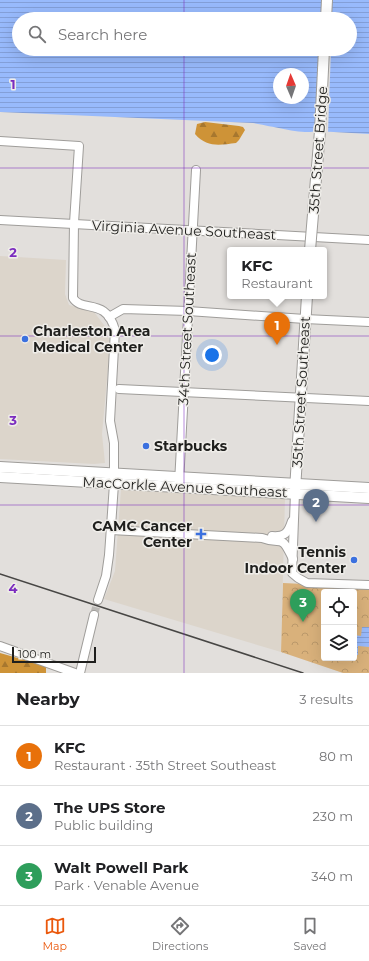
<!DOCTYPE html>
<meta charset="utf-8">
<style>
body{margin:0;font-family:Montserrat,sans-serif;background:#f2f2f2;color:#202124}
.controls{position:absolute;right:12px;bottom:12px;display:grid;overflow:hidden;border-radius:4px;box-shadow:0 4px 16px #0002}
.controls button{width:36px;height:36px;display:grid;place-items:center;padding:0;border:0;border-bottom:1px solid #e0e0e0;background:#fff;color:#202124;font:20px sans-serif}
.compass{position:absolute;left:273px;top:68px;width:36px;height:36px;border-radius:50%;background:#fff;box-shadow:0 4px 16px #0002;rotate:358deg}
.scale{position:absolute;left:12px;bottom:10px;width:84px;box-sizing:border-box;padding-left:4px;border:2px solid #1f1f1d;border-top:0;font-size:11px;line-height:14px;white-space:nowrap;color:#1f1f1d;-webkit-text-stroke:3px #efede9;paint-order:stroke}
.you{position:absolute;left:212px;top:355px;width:14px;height:14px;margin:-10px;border:3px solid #fff;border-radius:50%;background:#1a73e8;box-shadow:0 0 0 6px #1a73e833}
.badge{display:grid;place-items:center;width:26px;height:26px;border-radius:50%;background:#ea580c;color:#fff;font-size:13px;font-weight:700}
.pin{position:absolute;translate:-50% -33px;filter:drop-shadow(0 1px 2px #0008)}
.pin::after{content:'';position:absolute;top:21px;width:14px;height:12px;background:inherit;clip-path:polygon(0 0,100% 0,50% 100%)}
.popup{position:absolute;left:227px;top:247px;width:100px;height:52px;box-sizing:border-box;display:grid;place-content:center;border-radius:4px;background:#fff;filter:drop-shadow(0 1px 3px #0005);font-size:13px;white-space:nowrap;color:#757577}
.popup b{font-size:15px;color:#202124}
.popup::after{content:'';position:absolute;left:50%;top:100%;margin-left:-8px;border:8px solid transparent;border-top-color:#fff}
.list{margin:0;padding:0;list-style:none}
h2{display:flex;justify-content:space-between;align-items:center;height:52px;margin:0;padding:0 16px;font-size:17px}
h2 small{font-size:13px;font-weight:400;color:#757577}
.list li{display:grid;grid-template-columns:26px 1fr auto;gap:12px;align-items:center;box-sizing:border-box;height:60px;padding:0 16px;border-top:1px solid #e0e0e0}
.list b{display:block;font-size:15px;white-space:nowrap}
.list p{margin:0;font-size:13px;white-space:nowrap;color:#757577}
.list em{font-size:13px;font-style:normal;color:#757577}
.icon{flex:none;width:22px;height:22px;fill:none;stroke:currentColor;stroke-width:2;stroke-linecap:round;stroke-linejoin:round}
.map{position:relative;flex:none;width:369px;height:673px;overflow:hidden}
.search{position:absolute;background:#fff;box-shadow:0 4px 16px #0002;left:12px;right:12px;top:12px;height:44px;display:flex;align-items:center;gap:10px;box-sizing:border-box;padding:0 14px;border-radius:22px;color:#757577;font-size:15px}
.sheet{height:232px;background:#fff}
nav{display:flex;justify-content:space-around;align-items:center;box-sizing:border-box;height:56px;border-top:1px solid #e0e0e0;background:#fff;font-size:11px;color:#757577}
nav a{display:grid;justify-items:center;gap:2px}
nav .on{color:#ea580c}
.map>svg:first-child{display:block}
</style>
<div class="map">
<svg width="369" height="673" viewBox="0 0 369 673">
<defs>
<pattern id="forest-firs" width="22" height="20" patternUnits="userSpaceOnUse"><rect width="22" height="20" fill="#ce9337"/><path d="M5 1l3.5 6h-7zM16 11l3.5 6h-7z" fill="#a7772e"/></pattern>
<pattern id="park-crowns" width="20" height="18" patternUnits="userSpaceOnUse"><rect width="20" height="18" fill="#d9b17b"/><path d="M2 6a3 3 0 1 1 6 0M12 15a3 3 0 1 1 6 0" fill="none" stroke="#ba986a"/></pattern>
<pattern id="water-rules" width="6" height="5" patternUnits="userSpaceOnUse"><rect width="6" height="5" fill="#98bafc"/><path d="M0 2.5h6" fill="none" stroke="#839fd8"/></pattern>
</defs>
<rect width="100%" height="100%" fill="#e2dfdc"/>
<!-- built -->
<g fill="#dcd5cb">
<path d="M0 256 66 260 65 294 69 305 94 312 107 329 110 346 102 434 105 463 94 464 0 459Z"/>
<path d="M121 489 285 498 281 652 104 599 115 571Z"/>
</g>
<!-- forest -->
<g fill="url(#forest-firs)">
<path d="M205 122 239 126 243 127 245 130 239 140 236 143C220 145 207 148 195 134L197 124Z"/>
<path d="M0 653 46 666V673H0Z"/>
</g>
<!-- park -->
<path fill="url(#park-crowns)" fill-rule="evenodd" d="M283 583 369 587V673H343L281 652ZM324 592H354V658H324Z"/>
<!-- water -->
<g fill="url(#water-rules)" fill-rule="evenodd">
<path d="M0 0H369V134L316 131C303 135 268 125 253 123L0 112ZM19 19H350V49H19ZM279 74H303V98H279Z"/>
<path d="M362 627H369V647L358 646V655H354V635L361 636Z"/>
</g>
<!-- pier -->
<path fill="#e2dfdc" d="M321 49H331L328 132 316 131Z"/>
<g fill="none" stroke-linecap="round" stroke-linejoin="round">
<!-- minor-tunnel -->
<path stroke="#bbb9b6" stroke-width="8" stroke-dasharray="8 4" stroke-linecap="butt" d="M94 615 98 600"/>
<!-- minor casing -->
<g stroke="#9f9d9a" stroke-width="10">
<g id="minor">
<path d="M0 141 79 146 74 223 73 298C82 313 106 297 115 330L110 421 114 443V484L109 555 106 576 98 600"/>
<path d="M0 220 369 240"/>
<path d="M109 317 123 309 188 311 305 319 369 322"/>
<path d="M119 389 369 401"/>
<path d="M179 483 196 170"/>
<path d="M295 493 292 573 298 578 307 583 369 585"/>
<path d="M111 530 262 538C283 546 280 532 293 559"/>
<path d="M272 536C285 537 288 533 292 521"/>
<path d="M0 646 75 673"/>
<path d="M80 673 94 615"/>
</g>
</g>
<!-- major casing -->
<g stroke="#9f9d9a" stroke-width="12">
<g id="major">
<path d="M326 19 327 0"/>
<path d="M0 467 369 488"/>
<path d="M0 477 369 498"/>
<path d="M295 490 307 296"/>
</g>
</g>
<!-- minor -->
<use href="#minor" stroke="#fff" stroke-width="8"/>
<!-- major -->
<use href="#major" stroke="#fff" stroke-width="10"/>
<!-- rail -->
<path stroke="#474644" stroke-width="1.5" d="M0 574 303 673"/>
<!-- major-bridge casing -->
<g stroke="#9f9d9a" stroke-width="12" stroke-linecap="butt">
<path id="major-bridge" d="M310 250 320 131 324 49"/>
</g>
<!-- major-bridge -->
<use href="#major-bridge" stroke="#fff" stroke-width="10"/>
</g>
<!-- grid -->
<path fill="none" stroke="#7b2cbf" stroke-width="1" stroke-opacity="0.55" d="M184 0V19M184 49V673M0 168H369M0 336H369M0 505H369"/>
<!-- markers -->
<g fill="#3b70df" stroke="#efede9" stroke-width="1.5">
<circle cx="25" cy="339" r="4"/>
<circle cx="146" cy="446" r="4"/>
<path d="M199 528h4v4h4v4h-4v4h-4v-4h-4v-4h4z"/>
<circle cx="354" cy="560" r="4"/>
</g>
<g text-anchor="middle" stroke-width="3" stroke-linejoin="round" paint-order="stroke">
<!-- street labels -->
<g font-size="14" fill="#1f1f1d" stroke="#efede9">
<text transform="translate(318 150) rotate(-86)" y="5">35th Street Bridge</text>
<text transform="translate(184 230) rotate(3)" y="5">Virginia Avenue Southeast</text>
<text transform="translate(187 329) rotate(-87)" y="5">34th Street Southeast</text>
<text transform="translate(301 392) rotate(-87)" y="5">35th Street Southeast</text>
<text transform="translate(185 487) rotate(3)" y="5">MacCorkle Avenue Southeast</text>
</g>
<!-- poi labels -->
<g font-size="14" font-weight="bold" fill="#1f1f1d" stroke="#efede9" text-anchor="start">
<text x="33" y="336">Charleston Area<tspan x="33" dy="16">Medical Center</tspan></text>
<text x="154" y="451">Starbucks</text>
<text x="192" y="531" text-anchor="end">CAMC Cancer<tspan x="192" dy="16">Center</tspan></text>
<text x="346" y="557" text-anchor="end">Tennis<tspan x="346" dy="16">Indoor Center</tspan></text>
</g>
</g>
<g font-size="13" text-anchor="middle" font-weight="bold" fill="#7b2cbf" stroke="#efede9" stroke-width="3" stroke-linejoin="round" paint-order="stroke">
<text x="13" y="89">1</text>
<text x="13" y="257">2</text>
<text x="13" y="425">3</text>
<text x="13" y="593">4</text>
</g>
</svg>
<div class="controls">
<button><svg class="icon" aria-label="locate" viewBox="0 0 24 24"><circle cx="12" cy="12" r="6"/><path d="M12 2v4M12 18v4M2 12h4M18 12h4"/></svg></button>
<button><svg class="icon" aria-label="layers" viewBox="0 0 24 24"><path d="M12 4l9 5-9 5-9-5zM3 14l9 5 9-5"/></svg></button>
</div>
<svg class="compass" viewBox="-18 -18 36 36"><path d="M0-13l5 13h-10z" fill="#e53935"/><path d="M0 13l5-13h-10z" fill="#757577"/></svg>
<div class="scale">100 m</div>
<div class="you"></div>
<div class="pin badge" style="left:277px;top:345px;background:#e8710a">1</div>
<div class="popup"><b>KFC</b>Restaurant</div>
<div class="pin badge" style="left:316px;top:522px;background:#5c6f8a">2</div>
<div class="pin badge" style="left:303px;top:622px;background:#2e9e5b">3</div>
<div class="search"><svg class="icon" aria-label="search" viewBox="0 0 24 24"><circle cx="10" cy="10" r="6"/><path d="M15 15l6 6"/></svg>Search here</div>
</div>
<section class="sheet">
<h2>Nearby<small>3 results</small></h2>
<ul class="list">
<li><span class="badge" style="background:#e8710a">1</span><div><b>KFC</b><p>Restaurant · 35th Street Southeast</p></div><em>80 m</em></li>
<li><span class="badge" style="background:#5c6f8a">2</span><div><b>The UPS Store</b><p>Public building</p></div><em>230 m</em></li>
<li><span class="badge" style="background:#2e9e5b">3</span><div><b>Walt Powell Park</b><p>Park · Venable Avenue</p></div><em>340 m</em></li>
</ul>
</section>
<nav>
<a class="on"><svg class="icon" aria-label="map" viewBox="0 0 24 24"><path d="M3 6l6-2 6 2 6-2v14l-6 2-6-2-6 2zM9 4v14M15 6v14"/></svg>Map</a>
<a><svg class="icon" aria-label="directions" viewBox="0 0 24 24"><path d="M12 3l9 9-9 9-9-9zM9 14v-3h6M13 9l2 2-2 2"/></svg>Directions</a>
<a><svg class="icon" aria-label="saved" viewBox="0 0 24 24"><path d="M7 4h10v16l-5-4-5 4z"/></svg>Saved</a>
</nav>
